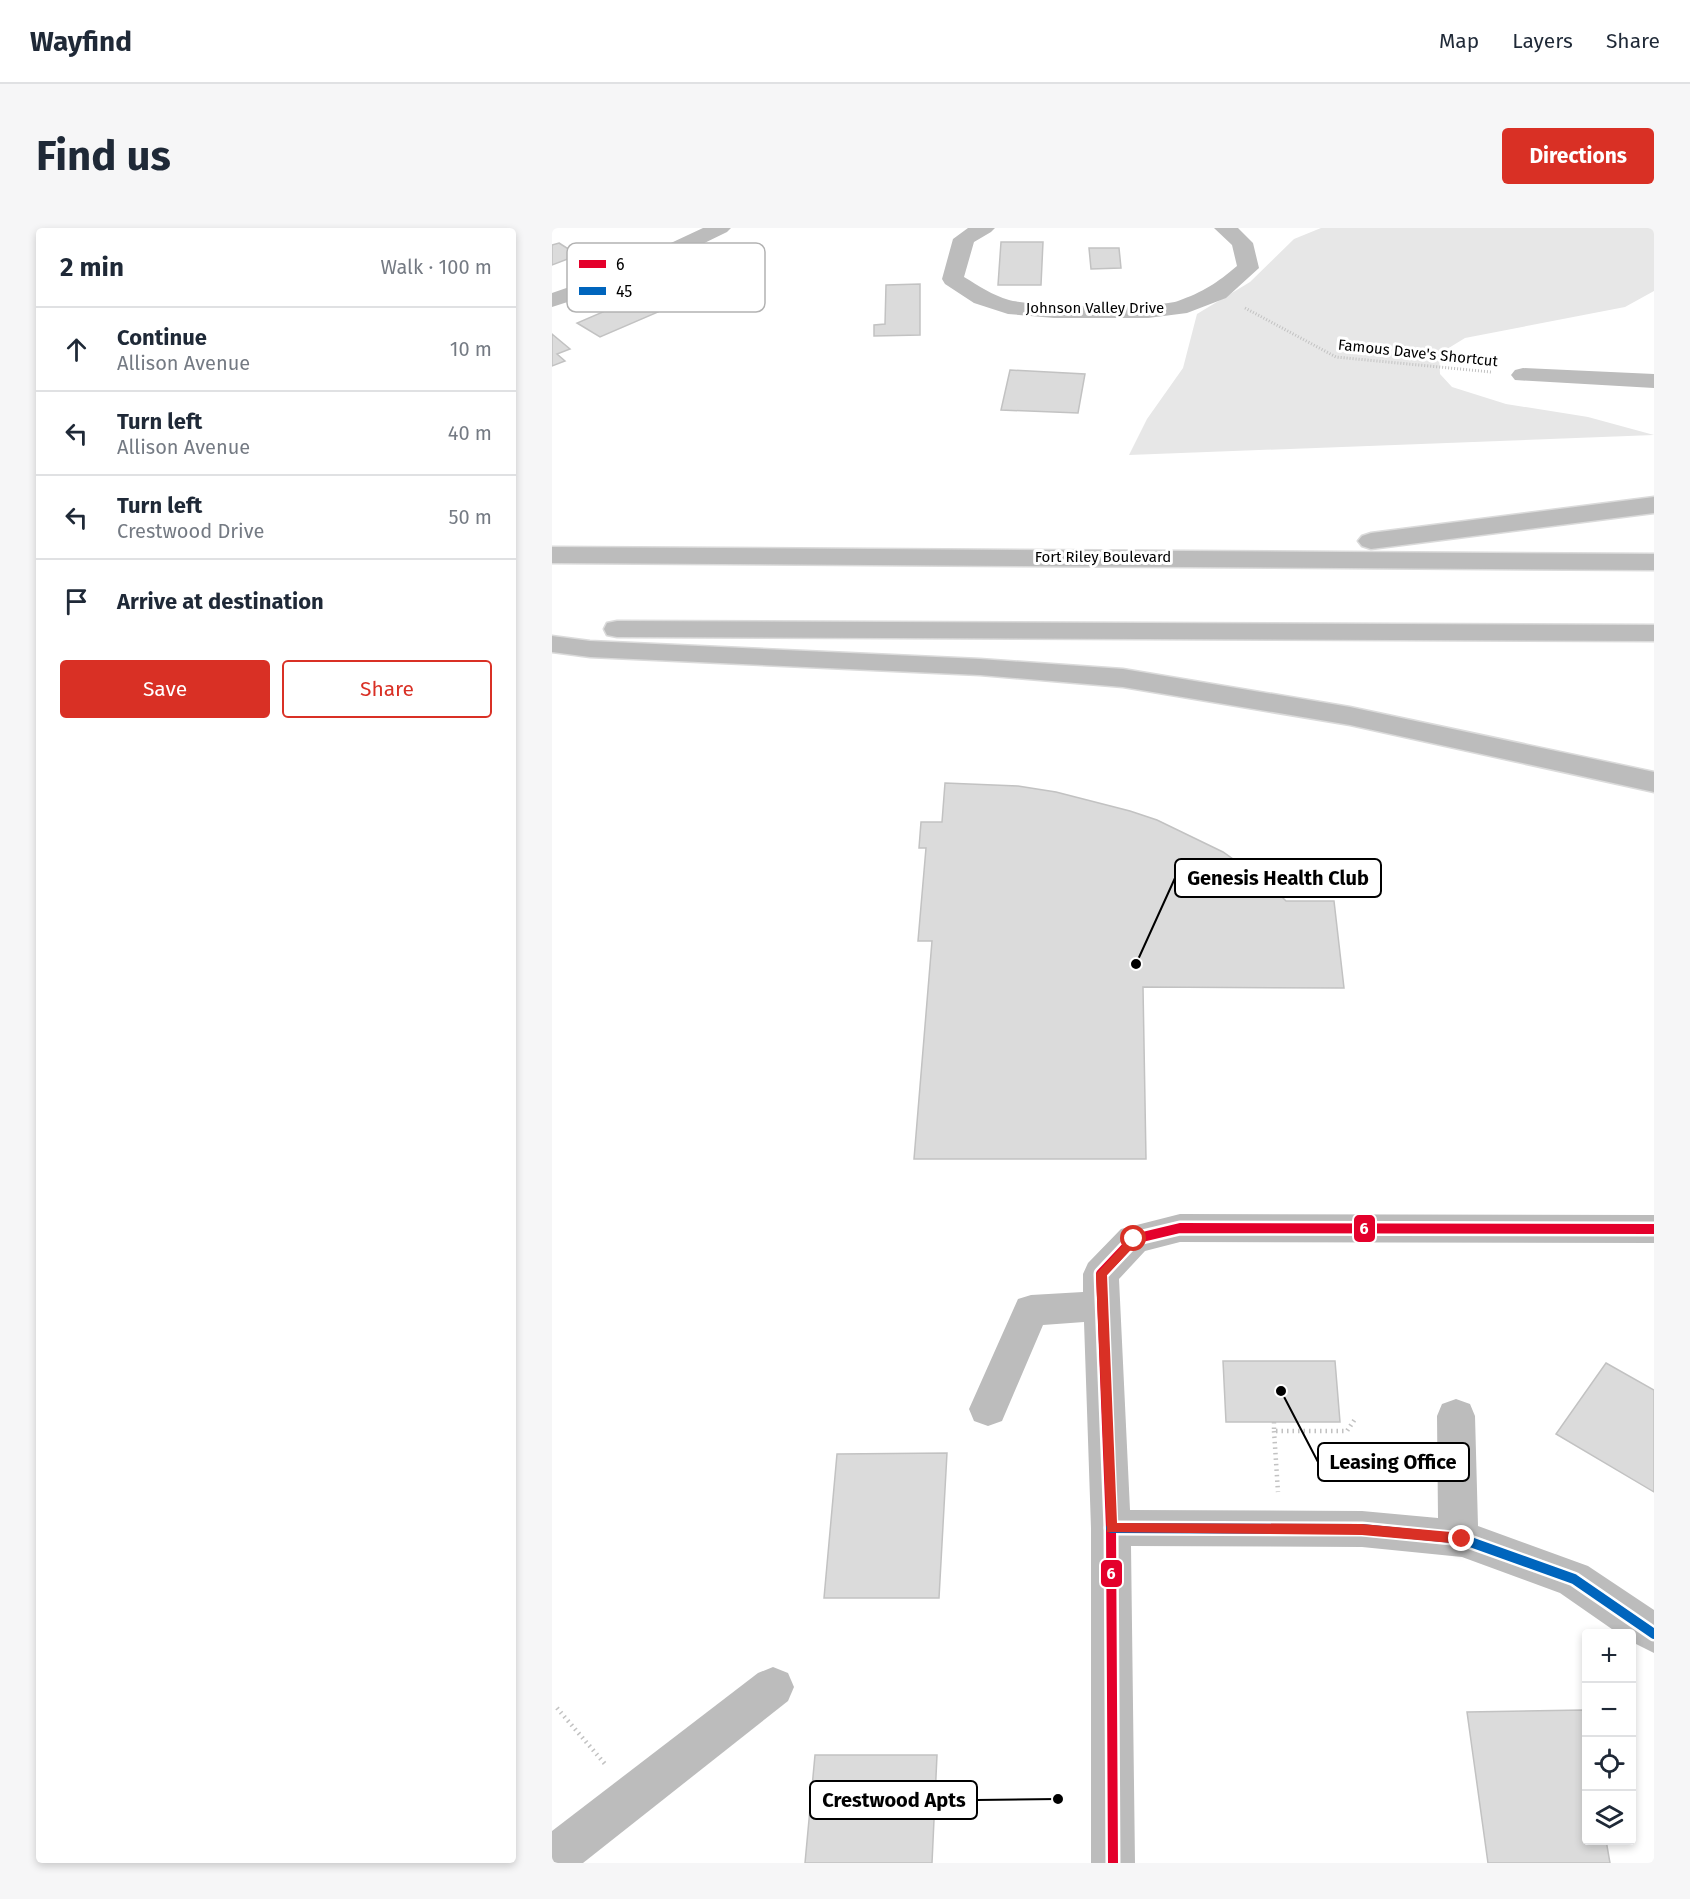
<!DOCTYPE html>
<meta charset="utf-8">
<style>
body{margin:0;font-family:"Fira Sans",sans-serif;background:#f6f6f7;color:#1f2937}
.controls{position:absolute;right:18px;bottom:18px;display:grid;overflow:hidden;border-radius:6px;box-shadow:0 3px 9px #0003}
.controls button{width:54px;height:54px;display:grid;place-items:center;padding:0;border:0;border-bottom:2px solid #e0e1e3;background:#fff;color:#1f2937;font:30px sans-serif}
.stop{position:absolute;width:18px;height:18px;margin:-14px;border:4px solid #d93025;border-radius:50%;background:#fff}
.stop.end{background:#d93025;border-color:#fff;box-shadow:0 2px 6px #0008}
.list{margin:0;padding:0;list-style:none}
h2{display:flex;justify-content:space-between;align-items:center;height:78px;margin:0;padding:0 24px;font-size:26px}
h2 small{font-size:20px;font-weight:400;color:#747a83}
.list li{display:grid;grid-template-columns:39px 1fr auto;gap:18px;align-items:center;box-sizing:border-box;height:84px;padding:0 24px;border-top:2px solid #e0e1e3}
.list b{display:block;font-size:22px;white-space:nowrap}
.list p{margin:0;font-size:20px;white-space:nowrap;color:#747a83}
.list em{font-size:20px;font-style:normal;color:#747a83}
.actions{display:flex;gap:12px;padding:18px 24px}
.actions a{flex:1;padding:14px 0;border:2px solid #d93025;border-radius:6px;text-align:center;font-size:21px;color:#d93025}
.actions .main{background:#d93025;color:#fff}
.icon{flex:none;width:33px;height:33px;fill:none;stroke:currentColor;stroke-width:2;stroke-linecap:round;stroke-linejoin:round}
.map{position:relative;flex:none;width:1102px;height:1635px;overflow:hidden;border-radius:6px}
header{display:flex;align-items:center;gap:36px;box-sizing:border-box;height:84px;padding:0 30px;background:#fff;border-bottom:2px solid #e0e1e3}
header strong{font-size:28px}
nav{display:flex;gap:33px;margin-inline-start:auto;font-size:21px}
.intro{display:flex;align-items:center;justify-content:space-between;box-sizing:border-box;height:144px;padding:0 36px}
h1{margin:0;font-size:42px}
.button{padding:15px 27px;border-radius:6px;background:#d93025;color:#fff;font-size:21px;font-weight:700}
main{display:flex;gap:36px;padding:0 36px}
aside{flex:1;background:#fff;border-radius:6px;box-shadow:0 3px 9px #0003}
.map>svg:first-child{display:block}
</style>
<header>
<strong>Wayfind</strong>
<nav><a>Map</a><a>Layers</a><a>Share</a></nav>
</header>
<div class="intro"><h1>Find us</h1><a class="button">Directions</a></div>
<main>
<aside>
<h2>2 min<small>Walk · 100 m</small></h2>
<ul class="list">
<li><svg class="icon" aria-label="ahead" viewBox="0 0 24 24"><path d="M12 20V5M6 11l6-6 6 6"/></svg><div><b>Continue</b><p>Allison Avenue</p></div><em>10 m</em></li>
<li><svg class="icon" aria-label="left" viewBox="0 0 24 24"><path d="M17 20v-9H6M10 6l-5 5 5 5"/></svg><div><b>Turn left</b><p>Allison Avenue</p></div><em>40 m</em></li>
<li><svg class="icon" aria-label="left" viewBox="0 0 24 24"><path d="M17 20v-9H6M10 6l-5 5 5 5"/></svg><div><b>Turn left</b><p>Crestwood Drive</p></div><em>50 m</em></li>
<li><svg class="icon" aria-label="arrive" viewBox="0 0 24 24"><path d="M6 21V4h12l-3 4 3 4H6"/></svg><div><b>Arrive at destination</b></div></li>
</ul>
<div class="actions"><a class="main">Save</a><a>Share</a></div>
</aside>
<div class="map">
<svg width="1102" height="1635" viewBox="0 0 1102 1635">
<rect width="100%" height="100%" fill="#fff"/>
<!-- green -->
<path fill="#e7e7e7" d="M769 0H1102V63L1073 79 913 110 887 126 888 146 900 159 954 176 1036 189 1102 207 577 227 595 191 631 140 645 86 698 54 742 11Z"/>
<!-- building -->
<g fill="#dbdbdb" stroke="#c2c2c2" stroke-width="1.5">
<path d="M449 14H491L489 57H446Z"/>
<path d="M7 15 26 27 0 37V17Z"/>
<path d="M537 20H567L569 40 539 41Z"/>
<path d="M368 56V107L322 108V97L333 96 334 57Z"/>
<path d="M97 64 120 78 48 109 25 95Z"/>
<path d="M0 106 18 121 5 126 13 133 0 138Z"/>
<path d="M458 142 533 146 526 185 449 182Z"/>
<path d="M393 555 466 558 504 564 578 583 605 592 671 624 719 658 734 673H782L792 760 591 759 594 931H362L380 713H366L374 620H367L369 594H390Z"/>
<path d="M671 1133H783L788 1194H674Z"/>
<path d="M1054 1135 1102 1162V1264L1004 1206Z"/>
<path d="M395 1225 387 1370H272L285 1226Z"/>
<path d="M1031 1482 1034 1502V1612H1054L1058 1635H936L915 1484Z"/>
<path d="M263 1527H385L380 1635H253Z"/>
</g>
<g fill="none" stroke-linecap="round" stroke-linejoin="round">
<!-- highway casing -->
<g stroke="#dbdbdb" stroke-width="3">
<g id="highway">
<path d="M1102 269V285L819 321 810 318 806 313 810 308 819 305Z"/>
<path d="M0 319 1102 326V342L0 335Z"/>
<path d="M65 393 1102 397V413L65 409 55 407 52 401 55 395Z"/>
<path d="M0 408 38 413 428 431 571 441 798 479 1102 544V564L798 497 571 459 428 447 38 429 0 424Z"/>
</g>
</g>
<!-- path-far1 -->
<path stroke="#c2c2c2" stroke-width="3" stroke-dasharray="1 2" stroke-linecap="butt" d="M693 80 784 129 939 144"/>
<!-- path -->
<g stroke="#c2c2c2" stroke-width="4.5" stroke-dasharray="1.5 4" stroke-linecap="butt">
<path d="M722 1194V1203H795L803 1191"/>
<path d="M722 1203 726 1264"/>
<path d="M5 1480 53 1536"/>
</g>
<!-- minor -->
<g fill="#bcbcbc" fill-rule="evenodd">
<path d="M151 0H179L175 4 62 59 0 79V65L46 49Z"/>
<path d="M416 0H443L439 4 422 14 412 49C427 58 440 67 457 72 483 79 602 81 626 73 651 64 665 55 685 38L680 17 662 0H686L701 15 707 40 674 70 635 85 596 90H502L456 86 422 75 393 56 390 51 401 11Z"/>
<path d="M971 140 1102 146V160L963 152 959 147 963 142Z"/>
<path d="M628 986 1102 987V1015L628 1014 593 1023 567 1051 578 1282 810 1283 886 1290 885 1188 890 1176 904 1171 918 1176 923 1188 926 1298 1036 1338 1102 1382V1425L1080 1414V1406H1067L1008 1365 910 1329 810 1319 579 1318 583 1635H539V1300L532 1094 491 1097 450 1193 436 1198 422 1193 417 1181 466 1071 479 1067 531 1064V1046L536 1035 569 1001Z"/>
<path d="M221 1439 236 1445 242 1459 236 1473 31 1635H0V1603L206 1445Z"/>
</g>
<!-- highway -->
<use href="#highway" fill="#bcbcbc" fill-rule="evenodd"/>
<!-- bus-1 casing -->
<g stroke="#fff" stroke-width="15">
<path id="bus-1" d="M561 1635 559 1300 549 1046 582 1011 628 1000 1102 1001"/>
</g>
<!-- bus-2 casing -->
<g stroke="#fff" stroke-width="15">
<path id="bus-2" d="M559 1300 810 1301 910 1311 1022 1351 1102 1406"/>
</g>
<!-- bus-1 -->
<use href="#bus-1" stroke="#e4002b" stroke-width="10"/>
<!-- bus-2 -->
<use href="#bus-2" stroke="#0065bd" stroke-width="10"/>
</g>
<!-- route -->
<path fill="#d93025" d="M582 1006 586 1008V1014L555 1047 565 1295 810 1296 910 1305 914 1307V1315L910 1316 810 1307 555 1304 544 1046 579 1008Z"/>
<g text-anchor="middle" stroke-width="6" stroke-linejoin="round" paint-order="stroke">
<!-- far-street labels -->
<g font-size="15" fill="#000" stroke="#fff">
<text x="543" y="85">Johnson Valley Drive</text>
<text transform="translate(866 125) rotate(6)" y="5">Famous Dave's Shortcut</text>
<text x="551" y="334">Fort Riley Boulevard</text>
</g>
</g>
<!-- legend -->
<rect x="15" y="15" width="198" height="69" rx="9" fill="#fff" stroke="#b2b2b2" stroke-width="1.5"/>
<rect x="27" y="32" width="27" height="8" fill="#e4002b"/>
<rect x="27" y="59" width="27" height="8" fill="#0065bd"/>
<g font-size="16" fill="#000">
<text x="64" y="42">6</text>
<text x="64" y="69">45</text>
</g>
<!-- callouts -->
<path fill="none" stroke="#000" stroke-width="2" d="M584 736L623 650M729 1163L766 1234M506 1571L425 1572"/>
<g fill="#000" stroke="#fff" stroke-width="2">
<circle cx="584" cy="736" r="6"/>
<circle cx="729" cy="1163" r="6"/>
<circle cx="506" cy="1571" r="6"/>
</g>
<g fill="#fff" stroke="#000" stroke-width="2">
<rect x="623" y="631" width="206" height="38" rx="6"/>
<rect x="766" y="1215" width="151" height="38" rx="6"/>
<rect x="258" y="1553" width="167" height="38" rx="6"/>
</g>
<g font-size="20" text-anchor="middle" font-weight="bold" fill="#000">
<text x="726" y="657">Genesis Health Club</text>
<text x="841" y="1241">Leasing Office</text>
<text x="342" y="1579">Crestwood Apts</text>
</g>
<g stroke="#fff" stroke-width="2">
<rect x="801" y="986" width="23" height="29" rx="6" fill="#e4002b"/>
<rect x="548" y="1331" width="23" height="29" rx="6" fill="#e4002b"/>
</g>
<g font-size="16" text-anchor="middle" font-weight="bold" fill="#fff">
<text x="812" y="1006">6</text>
<text x="559" y="1351">6</text>
</g>
</svg>
<div class="controls">
<button>+</button>
<button>−</button>
<button><svg class="icon" aria-label="locate" viewBox="0 0 24 24"><circle cx="12" cy="12" r="6"/><path d="M12 2v4M12 18v4M2 12h4M18 12h4"/></svg></button>
<button><svg class="icon" aria-label="layers" viewBox="0 0 24 24"><path d="M12 4l9 5-9 5-9-5zM3 14l9 5 9-5"/></svg></button>
</div>
<div class="stop" style="left:582px;top:1011px"></div>
<div class="stop end" style="left:910px;top:1311px"></div>
</div>
</main>
